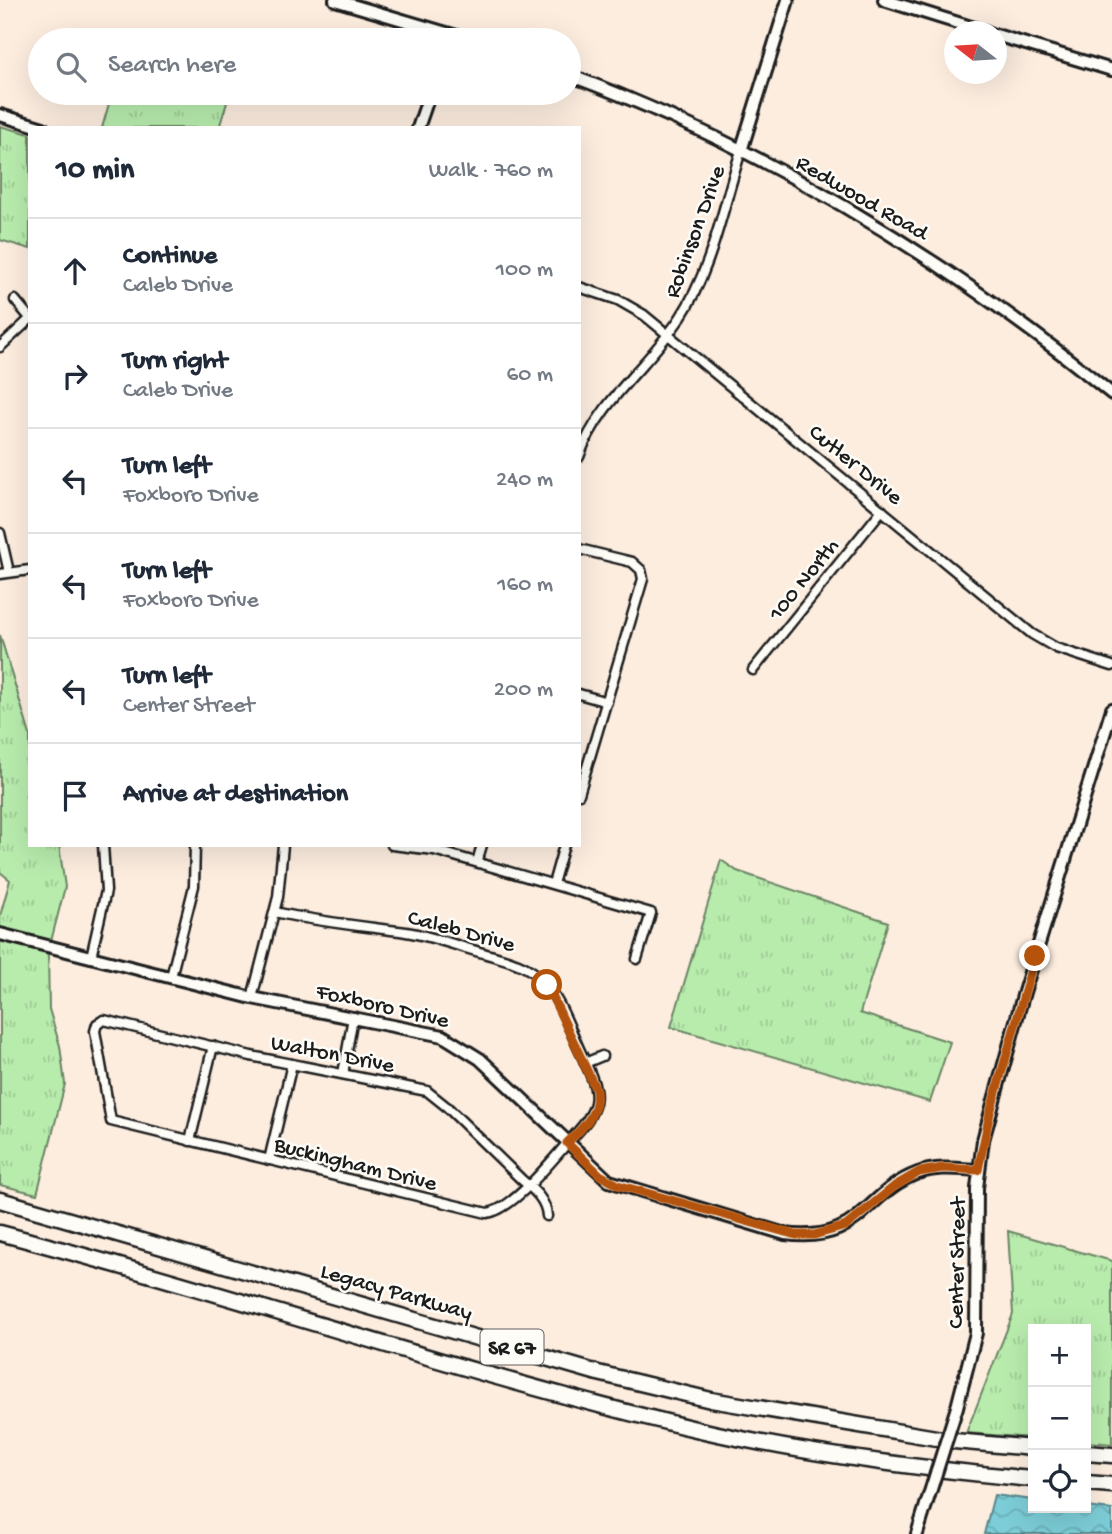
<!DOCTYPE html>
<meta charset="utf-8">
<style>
body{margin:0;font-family:"Gochi Hand",sans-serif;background:#f6f6f7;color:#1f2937}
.controls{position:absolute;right:21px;bottom:21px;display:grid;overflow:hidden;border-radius:0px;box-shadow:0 7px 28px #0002}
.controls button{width:63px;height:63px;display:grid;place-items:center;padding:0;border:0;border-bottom:2px solid #e0e1e3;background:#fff;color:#1f2937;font:35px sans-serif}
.compass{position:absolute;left:944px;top:21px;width:63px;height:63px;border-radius:50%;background:#fff;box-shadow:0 7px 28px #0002;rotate:287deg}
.stop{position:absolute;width:21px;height:21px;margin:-16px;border:5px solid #b45309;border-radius:50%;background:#fff}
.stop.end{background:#b45309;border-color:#fff;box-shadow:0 2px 7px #0008}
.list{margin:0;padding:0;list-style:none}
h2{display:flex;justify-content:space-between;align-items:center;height:91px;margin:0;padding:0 28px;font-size:30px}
h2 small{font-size:23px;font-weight:400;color:#747a83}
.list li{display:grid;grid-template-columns:46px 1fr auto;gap:21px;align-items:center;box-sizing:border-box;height:105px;padding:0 28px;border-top:2px solid #e0e1e3}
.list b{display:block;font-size:26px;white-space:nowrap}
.list p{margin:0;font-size:23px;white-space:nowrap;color:#747a83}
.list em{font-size:23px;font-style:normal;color:#747a83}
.icon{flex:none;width:38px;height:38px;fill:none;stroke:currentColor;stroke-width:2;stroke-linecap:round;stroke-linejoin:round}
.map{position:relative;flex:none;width:1112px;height:1534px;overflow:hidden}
.search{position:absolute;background:#fff;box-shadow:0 7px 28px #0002;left:28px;top:28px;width:553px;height:77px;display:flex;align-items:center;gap:18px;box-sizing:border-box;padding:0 24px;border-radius:38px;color:#747a83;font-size:26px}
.panel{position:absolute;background:#fff;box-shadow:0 7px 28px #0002;left:28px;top:126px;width:553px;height:721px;border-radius:0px}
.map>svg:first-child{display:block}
</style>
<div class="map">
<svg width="1112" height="1534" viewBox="0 0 1112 1534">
<defs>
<pattern id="grass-tufts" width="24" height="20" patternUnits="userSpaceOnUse" patternTransform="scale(1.75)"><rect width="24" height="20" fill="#b8ecad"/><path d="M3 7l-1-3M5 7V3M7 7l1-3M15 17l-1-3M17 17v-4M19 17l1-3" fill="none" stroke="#9eca94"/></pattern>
<pattern id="water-waves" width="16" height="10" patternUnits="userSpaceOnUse" patternTransform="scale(1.75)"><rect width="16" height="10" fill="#7ccdd7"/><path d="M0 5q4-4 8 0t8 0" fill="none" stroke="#6bafb8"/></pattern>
</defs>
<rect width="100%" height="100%" fill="#fceddf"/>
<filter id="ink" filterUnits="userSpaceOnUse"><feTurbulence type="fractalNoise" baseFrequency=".0143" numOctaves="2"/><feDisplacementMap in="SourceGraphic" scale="14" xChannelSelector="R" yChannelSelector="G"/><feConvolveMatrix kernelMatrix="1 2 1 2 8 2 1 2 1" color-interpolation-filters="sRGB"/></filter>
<g filter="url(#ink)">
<!-- grass -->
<g fill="url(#grass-tufts)" stroke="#6a8464" stroke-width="2">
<path d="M112 93H230L219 128H102Z"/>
<path d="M0 126 30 134V249L0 240Z"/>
<path d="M0 635 30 735V845H59L65 887 48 953 49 1009 60 1046 65 1084 37 1194 0 1185V916L10 880 0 872Z"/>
<path d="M721 860 737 871 888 922 860 1013 950 1042 930 1102 671 1027Z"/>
<path d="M1008 1231 1112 1261V1444L1086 1442V1329H1033V1438L966 1433 1013 1314Z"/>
</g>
<!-- water -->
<path fill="url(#water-waves)" stroke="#56868c" stroke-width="2" d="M994 1495 1033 1500V1508L1086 1507 1112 1510V1534H984Z"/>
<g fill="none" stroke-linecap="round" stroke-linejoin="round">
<!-- street casing -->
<g stroke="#1c1c1c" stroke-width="13">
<g id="street">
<path d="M579 287 618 300 644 315 1032 634 1056 648 1112 666"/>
<path d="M15 300 30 318"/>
<path d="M0 347 30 319"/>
<path d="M579 457C597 403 650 364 680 318 712 270 723 206 741 151"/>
<path d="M0 533 9 572"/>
<path d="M579 549 632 562 641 570 643 579 579 794"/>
<path d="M0 574 30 570"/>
<path d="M753 670 882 510"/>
<path d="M579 694 607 702"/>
<path d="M392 845 434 850 651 913 637 959"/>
<path d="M477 862 482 845"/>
<path d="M553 884 564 845"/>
<path d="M275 912C318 922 361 926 406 932 432 936 457 946 483 953 503 959 525 963 540 978 560 997 569 1028 581 1053 599 1092 605 1103 573 1137 554 1157 514 1210 487 1213L111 1121 95 1031 97 1024 104 1020 251 1056 427 1091 447 1107 522 1180C534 1190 546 1200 547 1216"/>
<path d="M91 957 106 891 103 845"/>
<path d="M171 977 194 886 195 845"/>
<path d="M252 998 278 897 283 845"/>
<path d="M585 1063 602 1056"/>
<path d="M343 1074 353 1017"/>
<path d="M190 1141 213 1046"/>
<path d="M269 1160 292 1064"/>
</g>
</g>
<!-- secondary casing -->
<g stroke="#1c1c1c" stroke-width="16">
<g id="secondary">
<path d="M335 0 470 40"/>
<path d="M884 0 987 32"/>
<path d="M996 35 1112 70"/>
<path d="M569 75C766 148 949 261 1112 394"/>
<path d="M0 115 43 128"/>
<path d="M418 128 430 93"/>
<path d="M741 151 788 0"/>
<path d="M0 934 252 998 443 1036 480 1059 609 1181 785 1234C863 1244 862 1194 918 1173 938 1166 958 1169 978 1170"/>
<path d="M957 1407 976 1333 977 1188 983 1140 1024 992 1112 709"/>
<path d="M917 1534 926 1505"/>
</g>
</g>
<!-- highway casing -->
<g stroke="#1c1c1c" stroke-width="19">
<g id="highway">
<path d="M0 1200 598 1373 711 1400 954 1441 1033 1448"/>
<path d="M0 1233C234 1294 464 1375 700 1430 809 1455 922 1469 1033 1479"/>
<path d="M1086 1453 1112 1455"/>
<path d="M1086 1483 1112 1485"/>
</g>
</g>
<!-- street -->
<use href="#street" stroke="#fdfcf7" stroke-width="8"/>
<!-- secondary -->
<use href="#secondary" stroke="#fdfcf7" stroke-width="10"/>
<!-- highway -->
<use href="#highway" stroke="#fdfcf7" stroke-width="14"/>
<!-- secondary-bridge casing -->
<g stroke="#1c1c1c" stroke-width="16" stroke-linecap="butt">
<path id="secondary-bridge" d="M926 1505 957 1407"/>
</g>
<!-- secondary-bridge -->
<use href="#secondary-bridge" stroke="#fdfcf7" stroke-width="10"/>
</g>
</g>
<g fill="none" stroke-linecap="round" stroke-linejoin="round" filter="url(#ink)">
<!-- route -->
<path stroke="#b45309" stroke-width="9" d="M547 985 596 1090C600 1114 582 1128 567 1143L600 1175 618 1185 796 1235H814L846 1226 895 1186 919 1172 943 1168 978 1170 990 1113 1035 956"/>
</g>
<g text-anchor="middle" stroke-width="5" stroke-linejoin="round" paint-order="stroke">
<!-- shield labels -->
<rect fill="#fdfcf7" stroke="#605f5e" stroke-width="2" x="480.5" y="1329.5" width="63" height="35" rx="5"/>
<g font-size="21" font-weight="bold" fill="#1c1c1c">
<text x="512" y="1354">SR 67</text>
</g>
<!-- street labels -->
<g font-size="23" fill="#1c1c1c" stroke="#fdfcf7">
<text transform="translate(863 196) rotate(30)" y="8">Redwood Road</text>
<text transform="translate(693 231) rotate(-70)" y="8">Robinson Drive</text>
<text transform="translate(857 463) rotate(39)" y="8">Cutler Drive</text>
<text transform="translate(802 578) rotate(-51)" y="8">100 North</text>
<text transform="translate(462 929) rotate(15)" y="8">Caleb Drive</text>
<text transform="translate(383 1004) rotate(13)" y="8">Foxboro Drive</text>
<text transform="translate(333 1052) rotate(11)" y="8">Walton Drive</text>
<text transform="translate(356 1162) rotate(14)" y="8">Buckingham Drive</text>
<text transform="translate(955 1263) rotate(-89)" y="8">Center Street</text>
<text transform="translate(397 1290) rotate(16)" y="8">Legacy Parkway</text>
</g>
</g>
</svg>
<div class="controls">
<button>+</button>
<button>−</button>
<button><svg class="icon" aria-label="locate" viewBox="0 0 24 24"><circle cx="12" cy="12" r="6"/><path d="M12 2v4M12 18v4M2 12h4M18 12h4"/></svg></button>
</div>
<svg class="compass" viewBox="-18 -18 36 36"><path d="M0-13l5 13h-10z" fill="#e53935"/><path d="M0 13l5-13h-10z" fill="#747a83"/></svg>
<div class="stop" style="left:547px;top:985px"></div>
<div class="stop end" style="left:1035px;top:956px"></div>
<div class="search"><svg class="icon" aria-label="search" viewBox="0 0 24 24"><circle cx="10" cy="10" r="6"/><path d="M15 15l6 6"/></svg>Search here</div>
<section class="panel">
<h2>10 min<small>Walk · 760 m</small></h2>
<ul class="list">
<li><svg class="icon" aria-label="ahead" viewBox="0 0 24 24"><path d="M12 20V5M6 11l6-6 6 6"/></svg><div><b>Continue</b><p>Caleb Drive</p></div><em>100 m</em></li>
<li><svg class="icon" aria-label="right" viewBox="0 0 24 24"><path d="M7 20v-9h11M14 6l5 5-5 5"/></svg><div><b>Turn right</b><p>Caleb Drive</p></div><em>60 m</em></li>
<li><svg class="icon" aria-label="left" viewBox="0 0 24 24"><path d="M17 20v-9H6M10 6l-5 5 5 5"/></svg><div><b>Turn left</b><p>Foxboro Drive</p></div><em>240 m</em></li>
<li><svg class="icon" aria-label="left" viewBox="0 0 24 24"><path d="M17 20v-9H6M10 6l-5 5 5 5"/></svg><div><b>Turn left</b><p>Foxboro Drive</p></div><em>160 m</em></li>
<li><svg class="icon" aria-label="left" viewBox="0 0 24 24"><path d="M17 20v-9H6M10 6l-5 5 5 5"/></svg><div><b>Turn left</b><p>Center Street</p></div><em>200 m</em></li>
<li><svg class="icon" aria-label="arrive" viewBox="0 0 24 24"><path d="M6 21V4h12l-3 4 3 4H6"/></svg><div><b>Arrive at destination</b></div></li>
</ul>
</section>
</div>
